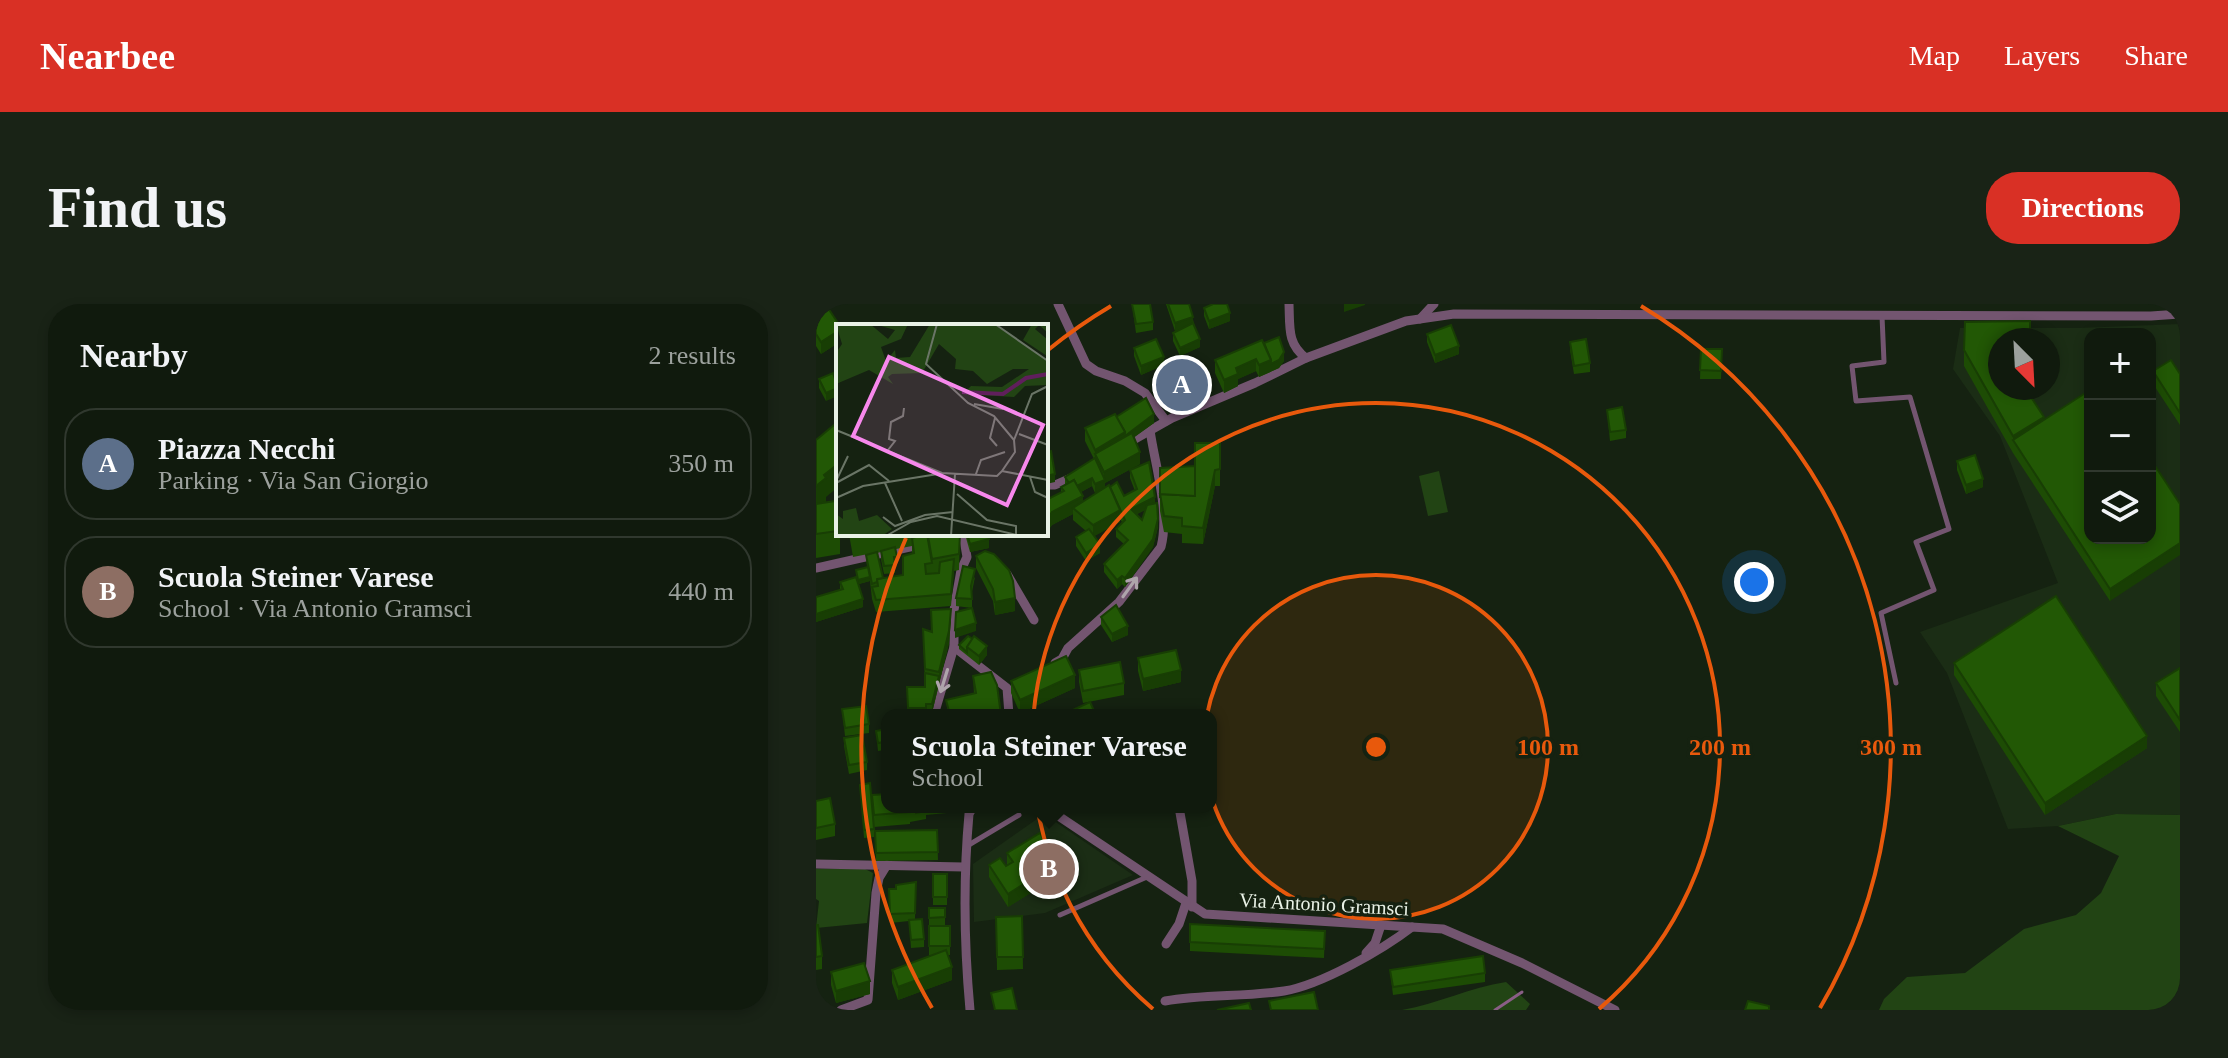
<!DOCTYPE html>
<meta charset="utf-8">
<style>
body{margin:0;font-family:Georgia,serif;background:#192316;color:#f1f3f6}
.controls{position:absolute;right:24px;top:24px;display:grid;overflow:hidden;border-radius:16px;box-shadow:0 4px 12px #0003}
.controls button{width:72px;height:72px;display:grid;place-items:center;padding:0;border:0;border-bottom:2px solid #30382e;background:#101a0d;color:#f1f3f6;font:40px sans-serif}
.compass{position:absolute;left:1172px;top:24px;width:72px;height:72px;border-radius:50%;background:#101a0d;box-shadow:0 4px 12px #0003;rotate:156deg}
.you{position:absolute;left:938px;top:278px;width:28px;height:28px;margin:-20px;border:6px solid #fff;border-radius:50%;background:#1a73e8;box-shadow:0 0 0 12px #1a73e833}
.badge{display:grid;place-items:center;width:52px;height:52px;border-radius:50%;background:#d93025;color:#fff;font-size:26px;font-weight:700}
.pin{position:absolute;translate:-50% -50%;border:4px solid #fff;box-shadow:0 2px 8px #0006}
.popup{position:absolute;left:65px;top:405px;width:336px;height:104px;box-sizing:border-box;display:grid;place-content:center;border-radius:16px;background:#101a0d;filter:drop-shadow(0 2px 6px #0005);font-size:26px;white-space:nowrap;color:#9ca19d}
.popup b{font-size:30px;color:#f1f3f6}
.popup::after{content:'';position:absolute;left:50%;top:100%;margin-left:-16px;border:16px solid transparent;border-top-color:#101a0d}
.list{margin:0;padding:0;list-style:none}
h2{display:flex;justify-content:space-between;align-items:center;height:104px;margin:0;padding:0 32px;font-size:34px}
h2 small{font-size:26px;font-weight:400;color:#9ca19d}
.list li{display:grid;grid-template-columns:52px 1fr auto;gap:24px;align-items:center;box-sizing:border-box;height:112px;margin:0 16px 16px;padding:0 16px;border:2px solid #30382e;border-radius:32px}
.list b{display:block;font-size:30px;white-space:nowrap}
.list p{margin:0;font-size:26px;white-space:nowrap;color:#9ca19d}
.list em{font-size:26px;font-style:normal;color:#9ca19d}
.icon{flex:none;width:44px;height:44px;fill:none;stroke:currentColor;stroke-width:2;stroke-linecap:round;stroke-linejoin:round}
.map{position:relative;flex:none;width:1364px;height:706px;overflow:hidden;border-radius:32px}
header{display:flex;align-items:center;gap:48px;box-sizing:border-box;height:112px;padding:0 40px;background:#d93025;color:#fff}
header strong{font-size:38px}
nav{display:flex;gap:44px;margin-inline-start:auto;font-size:28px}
.intro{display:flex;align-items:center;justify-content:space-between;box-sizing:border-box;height:192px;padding:0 48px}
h1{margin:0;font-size:56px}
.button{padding:20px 36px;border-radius:32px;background:#d93025;color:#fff;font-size:28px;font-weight:700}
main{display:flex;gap:48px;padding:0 48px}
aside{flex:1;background:#101a0d;border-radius:32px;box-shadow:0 4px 12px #0003}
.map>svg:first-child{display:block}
</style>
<header>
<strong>Nearbee</strong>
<nav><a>Map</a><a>Layers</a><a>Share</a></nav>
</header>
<div class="intro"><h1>Find us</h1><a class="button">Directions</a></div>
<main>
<aside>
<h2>Nearby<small>2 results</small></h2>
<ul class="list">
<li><span class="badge" style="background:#5c6f8a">A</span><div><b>Piazza Necchi</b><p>Parking · Via San Giorgio</p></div><em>350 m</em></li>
<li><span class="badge" style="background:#8d6e63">B</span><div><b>Scuola Steiner Varese</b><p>School · Via Antonio Gramsci</p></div><em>440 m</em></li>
</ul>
</aside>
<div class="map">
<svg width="1364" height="706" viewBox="0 0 1364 706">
<rect width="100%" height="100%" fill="#152211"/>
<!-- built -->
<g fill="#1b2d15" fill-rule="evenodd">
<path d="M1364 20V511L1300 510 1242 522 1192 525 1131 369 1104 328 1242 279 1184 132 1137 65 1144 24H1262ZM1274 30H1334V234H1274ZM1184 36H1232V84H1184Z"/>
<path d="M228 510 317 571 229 609 158 618 157 560Z"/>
</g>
<!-- green -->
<g fill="#224414">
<path d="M623 167 632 208 612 212 603 172Z"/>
<path d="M1300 510 1364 511V706H1063L1068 695 1091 673 1149 669 1208 625 1260 611 1285 589 1303 552 1242 522Z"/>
<path d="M0 565H49L57 569 51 619 0 624 3 597 0 595Z"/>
<path d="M690 678 714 700 710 706H586C622 700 654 683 690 678Z"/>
</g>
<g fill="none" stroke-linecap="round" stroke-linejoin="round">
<!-- stream -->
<path stroke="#895e85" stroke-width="3" d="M679 706 706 688"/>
<!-- service -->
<g stroke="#735570" stroke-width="5">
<path d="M1066 12 1068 58 1036 62 1040 97 1094 93 1133 225 1100 238 1118 286 1065 309 1080 379"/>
<path d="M151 542 203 511"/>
<path d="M244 611 331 573"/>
</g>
<!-- minor -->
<g stroke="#735570" stroke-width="9">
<path d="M242 0 270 60 280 67 309 77 329 89 350 117"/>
<path d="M473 0C474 23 471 40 490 54"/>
<path d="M604 15 618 0"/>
<path d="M310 140 356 114 439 79 490 54 590 17 638 10 1335 12 1364 10"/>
<path d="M230 181H239L257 173"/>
<path d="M0 264 107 240"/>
<path d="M191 270 218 316"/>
<path d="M138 343 191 384 193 411"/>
<path d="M239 359 246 355 252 344 303 298 345 243C354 207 339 162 334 126"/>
<path d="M118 411 138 343V306L145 266 151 253 147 230"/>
<path d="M229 503 389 610 627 625 706 659 799 706"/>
<path d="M363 503 376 577V603"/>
<path d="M0 560 148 563"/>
<path d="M350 640 363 620 370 599"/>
<path d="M550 649 559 639 565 621"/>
<path d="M349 697C388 690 428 693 468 687 505 681 566 646 596 623"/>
<path d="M25 706 52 696 60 589 63 574 71 561"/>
<path d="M154 706C148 640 147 576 153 510L157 503"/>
</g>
</g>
<!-- wall -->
<g fill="#1d4c04" fill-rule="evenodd">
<path d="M316 0 337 18V26L320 29Z"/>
<path d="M350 0H373L384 43 364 52 357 37V29L359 27Z"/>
<path d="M388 4 414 17 393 25 388 12Z"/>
<path d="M0 12 22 22V39L5 50 0 42Z"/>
<path d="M1214 17V36H1184V84L1228 116 1334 234 1294 297 1197 149 1148 62V46Z"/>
<path d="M611 30 643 50 619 59 611 38Z"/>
<path d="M754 38 774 59V68L758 70 754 46Z"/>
<path d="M448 39 468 57 463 64 443 73 440 67 422 75V82L408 89 399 69V56Z"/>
<path d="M318 44 348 61 325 71 318 52Z"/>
<path d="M885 45H906L905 75H884Z"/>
<path d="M1337 67 1364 70V121L1337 80Z"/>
<path d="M17 69 10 97 3 84V75Z"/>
<path d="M791 106 810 126V134L794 137Z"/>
<path d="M300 113 338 119 318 133 324 160 289 179V183L308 192 319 187 314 174V166L339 199 342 223 337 243 309 283 306 280 301 285 288 268V260L308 240 300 233V225L306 218 304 215V218L278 232 284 249 270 257 260 242V233L270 227 257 216V210L236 221 233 225H230V181L232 195 245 188V183L249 181V173L278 155 269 137V124ZM276 182 279 189 286 186 267 197 265 188ZM329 206 326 216 321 210Z"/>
<path d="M0 136 10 193V198L9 199 22 215V230H24V250L0 254Z"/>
<path d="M404 139V182H399L387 240 366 239V230L348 228 344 207V164L379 162Z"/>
<path d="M1141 157 1167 183 1150 190 1141 166Z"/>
<path d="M33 230H144L143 266 138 267 135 302 60 308 56 295 54 277 43 280 47 303 0 318V293L24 286V278L40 273V266L51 263 50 251 52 250 37 253ZM96 242V249L87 271 67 274 61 249 65 248V255L68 270 79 269V261H81L80 245Z"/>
<path d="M149 230H179V231L173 233V244L154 248Z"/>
<path d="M160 252 199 307 179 311 177 297 160 264Z"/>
<path d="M159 273 156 288V304L140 302V294Z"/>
<path d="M285 313 312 331 296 338 285 321Z"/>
<path d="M135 317 133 339 116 409 110 408V411H92L91 383H109L107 325 116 327Z"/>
<path d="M157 335 171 351 163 361 143 345V341Z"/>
<path d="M322 354 365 378 327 387 322 367Z"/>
<path d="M1138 359 1331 444 1229 511 1138 371Z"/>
<path d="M1364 364V428L1340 392V379Z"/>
<path d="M263 366 308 379V391L267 399 263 378Z"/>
<path d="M157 372 185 411H132L130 396 158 390Z"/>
<path d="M195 377 259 384 204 409 195 389Z"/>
<path d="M26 405 53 420V429L29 432Z"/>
<path d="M71 425V451L69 452 68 446 62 447 60 427Z"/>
<path d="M28 434 51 458V466L33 470 28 442Z"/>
<path d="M44 481 56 503H131V509L110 511V515L94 518V520L58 523V533L48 534Z"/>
<path d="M0 497 19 520V532L0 536Z"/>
<path d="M121 526 122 556 60 557 59 527Z"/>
<path d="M191 549 237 563 229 568V580L192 603 173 573V561L190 562 191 561Z"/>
<rect x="117" y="570" width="14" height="31"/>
<path d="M100 578 99 615 108 635V643L95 644 93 617 74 619 73 585H80Z"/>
<rect x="113" y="604" width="16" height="18"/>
<path d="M206 612 207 665 181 666 180 613Z"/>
<path d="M374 620 509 627 508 654 374 647Z"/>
<path d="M0 621 6 652V665L0 666Z"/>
<path d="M113 622H134V651H131L136 676 82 696 76 679V666L118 651H113Z"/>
<path d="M574 666 669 669V678L577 691Z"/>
<path d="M15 668 54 690 20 699 15 681Z"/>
</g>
<!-- shaded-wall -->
<g fill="#183e04">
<path d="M528 0H549V1L528 8Z"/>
<path d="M414 9V17L393 25V17Z"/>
<path d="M377 13V21L359 27V19Z"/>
<path d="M22 27V39L5 50V38Z"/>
<path d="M384 35V43L364 52V44Z"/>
<path d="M643 42V50L619 59V51Z"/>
<path d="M468 48V57L463 64 443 73V61Z"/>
<path d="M348 53V61L325 71V62Z"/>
<path d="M440 55V67L422 75V82L408 89V76L420 64Z"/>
<path d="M22 84V92L10 97V89Z"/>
<path d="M338 110V119L309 140 279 150V158V146Z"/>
<path d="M1228 113V129L1197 136V132Z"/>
<path d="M324 148V160L289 179V184L279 189V180L288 176V168Z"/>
<path d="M22 160V183L10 193V198L0 206V182L8 171Z"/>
<path d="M399 166V182L387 240V224Z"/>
<path d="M239 170V178L230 180V172Z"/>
<path d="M276 174V182L259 191V183Z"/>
<path d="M1167 175V183L1150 190V181Z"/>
<path d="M267 192V204H257V210L236 221 233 225V213L236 208Z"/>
<path d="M339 193V201L315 213V205Z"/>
<path d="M304 206V218L277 233V221Z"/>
<path d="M342 215V223L337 243 309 283V274Z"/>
<path d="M173 235V244L154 248V240Z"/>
<path d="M1364 239V251L1294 297V285Z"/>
<path d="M284 240V249L270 257V249Z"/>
<path d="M306 272V280L301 285V276Z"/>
<path d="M54 273V277L42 280V276Z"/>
<path d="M199 294V307L179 311V298Z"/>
<path d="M47 295V303L0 318V310Z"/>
<path d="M135 305 133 339 116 409V400L123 372Z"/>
<path d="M160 319V327L139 334V326Z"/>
<path d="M312 322V331L296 338V330Z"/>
<path d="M171 342V351L163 361V352Z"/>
<path d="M365 366V378L327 387V375Z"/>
<path d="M259 371V384L204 409V396Z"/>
<path d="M1331 432V444L1229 511V499Z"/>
<path d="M237 551V563L229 568V580L192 603V590L224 559Z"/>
<path d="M136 663V676L82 696V683Z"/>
<path d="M54 677V690L20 699V687Z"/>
</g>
<!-- building -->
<g fill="#225805" stroke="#183e04" stroke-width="2">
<path d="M316 0H334L337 18 320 20Z"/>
<path d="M352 0H373L377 13 359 19Z"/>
<path d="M397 0H411L414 9 393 17 388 4Z"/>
<path d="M12 4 24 22H22V27L5 38 0 30V12Z"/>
<path d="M1214 17V36H1184V43H1182L1184 46V84H1209L1228 113 1197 132 1148 46 1149 18Z"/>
<path d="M377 19 384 35 364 44 357 29Z"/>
<path d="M635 21 643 42 619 51 611 30Z"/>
<path d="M463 33 468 48 463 56 455 60V56L448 39Z"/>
<path d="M340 35 348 53 325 62 318 44Z"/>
<path d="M770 35 774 59 758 62 754 38Z"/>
<path d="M446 36 455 56 443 61 440 55 420 64 422 70 408 76 399 56Z"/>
<path d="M885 45H906L905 67 884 66Z"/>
<path d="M1355 56 1364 70V109L1337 67Z"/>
<path d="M17 69 22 84 10 89 3 75Z"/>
<path d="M1274 86V234H1334V154L1364 200V239L1294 285 1197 136Z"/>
<path d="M330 94 338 110 309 132V128L300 113Z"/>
<path d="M806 103 810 126 794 128 791 106Z"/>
<path d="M299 110 309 128 279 146 269 124Z"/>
<path d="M18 121 22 127V160L8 171 10 174 0 182V136Z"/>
<path d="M316 129 324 148 288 168 279 150Z"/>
<path d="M379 139H404V165L399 166 387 224 366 222V214L348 212 344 190 379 192Z"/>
<path d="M230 142 232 148 235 147 239 170 230 172Z"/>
<path d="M1159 151 1167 175 1150 181 1141 157Z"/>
<path d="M279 154 289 176 279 180 276 174 261 182 258 176 253 179 249 173Z"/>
<path d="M333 158 339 193 315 205 326 216 331 201 341 199 342 215 337 235 309 274 306 272 301 276 288 260 312 236 300 225 309 216 294 183 301 178 308 192 321 185 314 166Z"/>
<path d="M379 162V192L344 190V194V164Z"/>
<path d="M258 176 267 192 236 208 233 213H230V196L248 187 245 183Z"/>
<path d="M293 181 304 206 277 221 257 204Z"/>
<path d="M19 197 22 215V227L0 230V200Z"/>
<path d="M273 225 284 240 270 249 260 233Z"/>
<path d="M111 230 116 259 109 260 110 270 123 269 124 258 138 255 135 290 60 296 56 283 62 282 61 275 87 271V252L98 249 96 234Z"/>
<path d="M117 230H144L143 250 116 255 112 232Z"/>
<path d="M151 230H172L173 235 154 240Z"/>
<path d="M79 243 81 253H78L79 261 68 262 65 247Z"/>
<path d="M169 247 178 250 193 266 197 277 199 294 179 298 177 285 160 252Z"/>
<path d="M61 248 67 274 61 275V278L56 280 50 251Z"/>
<path d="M147 262 159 265 155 282 156 295 140 294Z"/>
<path d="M52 263 54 273 42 276 40 266Z"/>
<path d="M40 273 47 295 0 310V293L27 285 24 278Z"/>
<path d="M1240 292 1331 432 1229 499 1138 359Z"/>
<path d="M300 301 312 322 296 330 285 313Z"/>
<path d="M156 304 160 319 139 326 140 308Z"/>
<path d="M135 305 133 327 123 368 109 365 107 325 116 328 115 306Z"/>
<path d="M152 332 157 335 151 343V348L143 341Z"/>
<path d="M158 332 171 342 163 352 151 343Z"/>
<path d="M360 346 365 366 327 375 322 354Z"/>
<path d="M250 352 259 371 204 396 195 377Z"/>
<path d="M304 358 308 379 267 387 263 366Z"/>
<path d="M1364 364V416L1340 379Z"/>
<path d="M175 368 181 381 185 411H134L130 396 160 389 157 372Z"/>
<path d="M109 369 123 372 116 400H110V404H92L91 383H109Z"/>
<path d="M274 398 280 411H246Z"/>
<path d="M50 402 53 420 29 424 26 405Z"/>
<path d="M71 425V443H69L68 438 62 439 60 427Z"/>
<path d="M46 431 51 458 33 461 28 434Z"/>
<path d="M54 479 58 525 48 526 44 481Z"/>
<path d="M71 490V503H100V505H93L94 508 58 511 56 491Z"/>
<path d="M14 494 19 520 0 524V497Z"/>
<path d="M100 503H110V507L100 509Z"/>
<path d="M121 526 122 548 60 549 59 527Z"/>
<path d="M224 529 237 551 224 559 229 567 192 590 173 561 184 554 190 562 197 558 191 549Z"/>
<rect x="117" y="570" width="14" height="23"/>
<path d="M100 578 99 609 74 610 73 585H80V581Z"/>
<path d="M113 604H129V613L113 614Z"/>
<path d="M206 612 207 653H181L180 613Z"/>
<path d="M106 615 108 635 95 636 93 616Z"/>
<path d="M374 620 509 627 508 645 374 638Z"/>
<path d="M0 621H2L6 652 0 653Z"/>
<rect x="113" y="622" width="21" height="20"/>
<path d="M130 646 136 663 82 683 76 666Z"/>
<path d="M667 652 669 669 577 683 574 666Z"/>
<path d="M48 659 54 677 20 687 15 668Z"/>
<path d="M196 684 201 706H179L175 689Z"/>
<path d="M498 688 502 706H455L453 697Z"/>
<path d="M932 697 953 702V706H929Z"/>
<path d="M433 699 435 706H401Z"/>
</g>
<!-- one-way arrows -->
<defs><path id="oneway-shaft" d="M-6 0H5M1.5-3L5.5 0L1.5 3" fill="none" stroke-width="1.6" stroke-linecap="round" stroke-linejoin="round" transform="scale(2)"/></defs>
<g stroke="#aea4ab">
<use href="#oneway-shaft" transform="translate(314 283) rotate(-54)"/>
<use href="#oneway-shaft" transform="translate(128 377) rotate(107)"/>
</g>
<!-- distance rings -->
<circle cx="560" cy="443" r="172" fill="#e8590c" fill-opacity=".12"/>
<g fill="none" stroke="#e8590c" stroke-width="4">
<circle cx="560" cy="443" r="172"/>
<path d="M337 705A344 344 0 1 1 783 705"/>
<path d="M116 704A515 515 0 0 1 90 234M232 46A515 515 0 0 1 295 2M825 2A515 515 0 0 1 1004 704"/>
</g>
<g text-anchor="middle" stroke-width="7" stroke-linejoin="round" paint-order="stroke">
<!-- street labels -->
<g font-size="20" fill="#e9f2e6" stroke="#152211">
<text transform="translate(508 600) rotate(3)" y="7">Via Antonio Gramsci</text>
</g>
</g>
<!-- overview -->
<g transform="translate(20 20)">
<rect width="212" height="212" fill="#152211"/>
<path d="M0 0H34L52 15 59 6 38 0H72L65 15 45 23 50 37 59 26 60 34 74 33 94 0H158L212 37V61L189 62 178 73 127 70 135 62 166 63 193 45H177L151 60 137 47 119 45 120 35 103 20 86 49 56 50 52 53 57 60 33 46 0 60V29L6 20ZM196 0H212V9L203 1 199 5 212 16 211 32 187 16ZM20 184 23 197 41 191 56 205 46 212H0V190L7 195V187Z" fill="#224414"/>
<path fill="none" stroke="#601f5c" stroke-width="4" d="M126 68 167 70 190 54 212 50"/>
<path fill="none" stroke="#6a7566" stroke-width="2" d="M101 0 90 40 132 79 158 92 178 116M159 0 212 37M138 80 167 85M159 94 154 114 161 122M0 106 106 149 161 152 166 147 212 156M183 110 212 121M178 116 196 70 212 62M52 126 59 117 53 115 55 98 67 92 68 84M166 147 179 128 178 116M140 150 145 136 169 128M194 153 199 168 212 174M1 155 12 132M0 159 33 141 53 157M49 159 66 197M121 170 151 196 180 202V210M0 174 27 162 102 150M47 193 59 202 89 191 117 188M50 212 75 198 101 192 185 212M115 212 119 150"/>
<path fill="#f788ec" fill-opacity="0.15" stroke="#f788ec" stroke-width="4" d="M53 33 207 101 171 181 17 112Z"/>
<rect width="212" height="212" fill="none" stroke="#e9f2e6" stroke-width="4"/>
</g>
<circle cx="560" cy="443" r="12" fill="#e8590c" stroke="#152211" stroke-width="4"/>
<g font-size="24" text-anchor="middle" font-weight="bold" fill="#e8590c" stroke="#152211" stroke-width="7" stroke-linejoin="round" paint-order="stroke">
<text x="732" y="451">100 m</text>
<text x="904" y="451">200 m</text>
<text x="1075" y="451">300 m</text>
</g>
</svg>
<div class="controls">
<button>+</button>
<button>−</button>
<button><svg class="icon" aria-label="layers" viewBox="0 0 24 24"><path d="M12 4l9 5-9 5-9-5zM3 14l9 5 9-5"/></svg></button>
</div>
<svg class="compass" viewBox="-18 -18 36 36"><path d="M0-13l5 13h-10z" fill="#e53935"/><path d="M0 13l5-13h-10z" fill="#9ca19d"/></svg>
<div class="you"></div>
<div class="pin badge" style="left:366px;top:81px;background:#5c6f8a">A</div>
<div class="pin badge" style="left:233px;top:565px;background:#8d6e63">B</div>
<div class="popup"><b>Scuola Steiner Varese</b>School</div>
</div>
</main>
